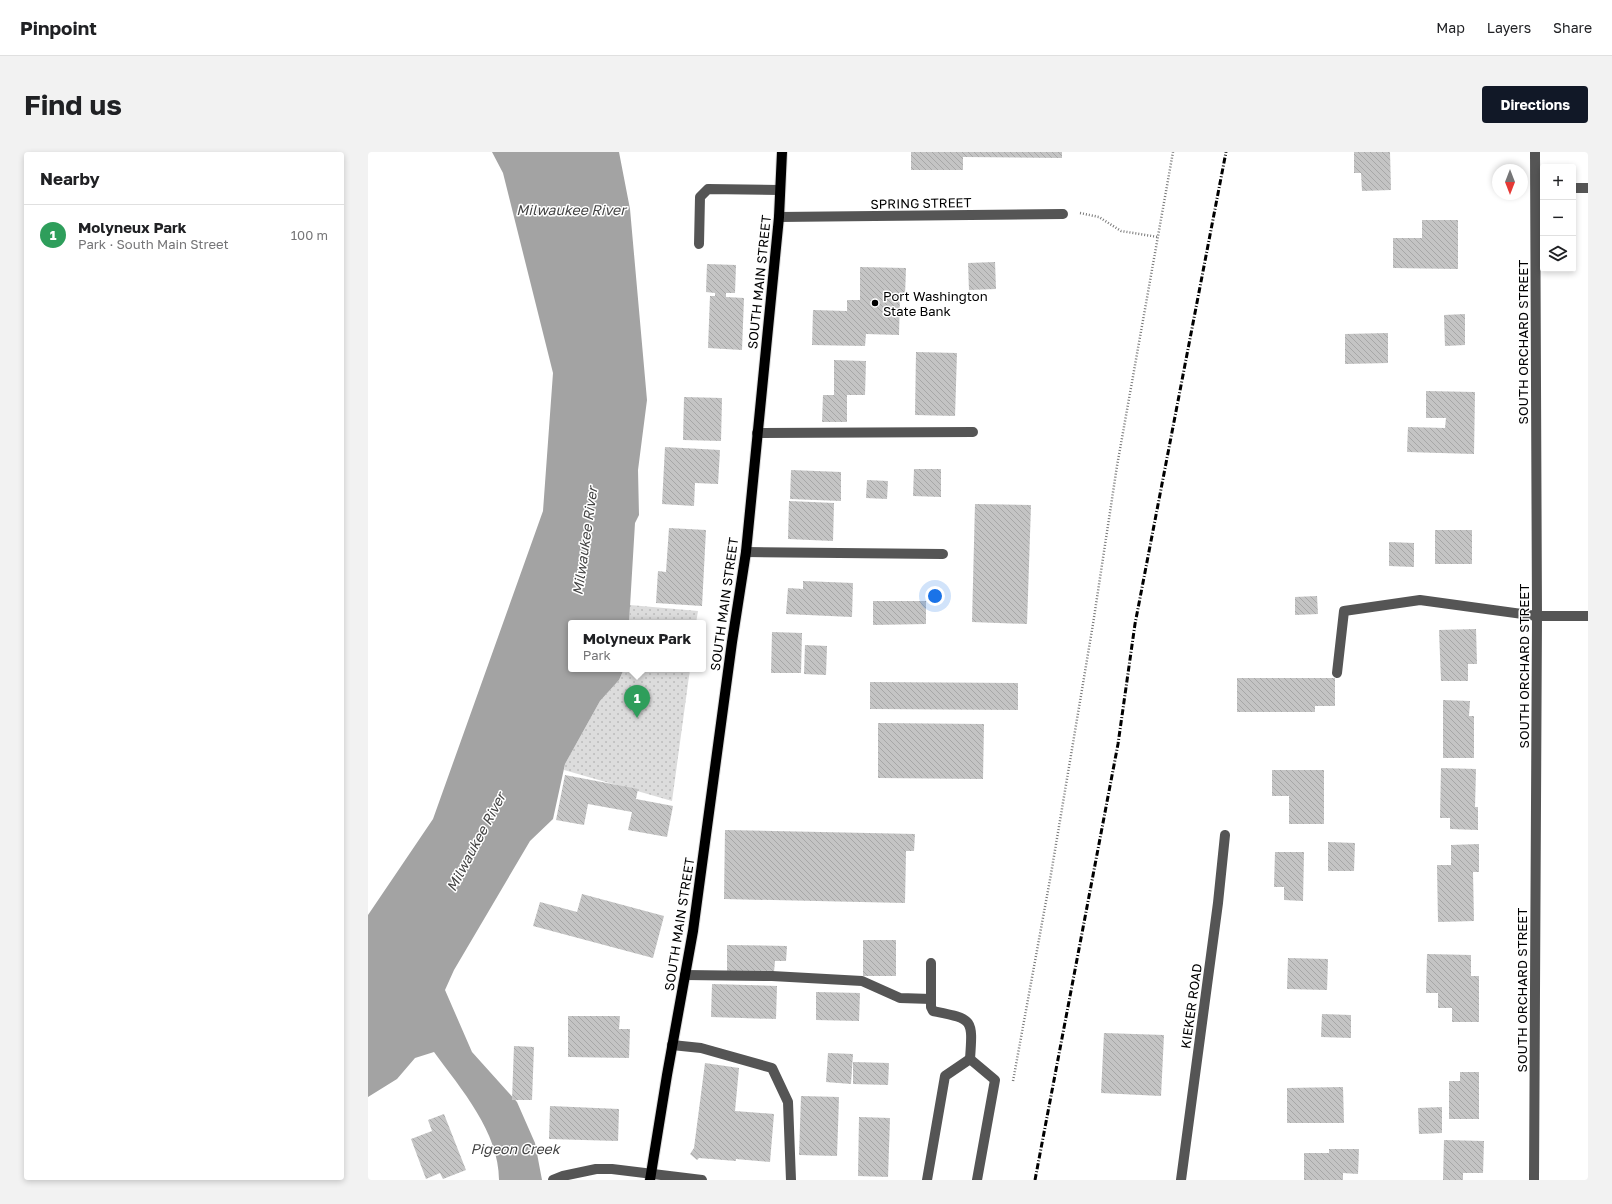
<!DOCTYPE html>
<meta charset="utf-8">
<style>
body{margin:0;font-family:"Golos Text",sans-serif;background:#f2f2f2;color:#202124}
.controls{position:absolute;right:12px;top:12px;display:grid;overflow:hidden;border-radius:4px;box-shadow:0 2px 6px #0003}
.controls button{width:36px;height:36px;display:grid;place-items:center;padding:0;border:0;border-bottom:1px solid #e0e0e0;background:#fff;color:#202124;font:20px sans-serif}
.compass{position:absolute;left:1124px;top:12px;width:36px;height:36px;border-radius:50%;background:#fff;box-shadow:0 2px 6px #0003;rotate:180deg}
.you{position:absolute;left:567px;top:444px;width:14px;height:14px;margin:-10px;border:3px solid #fff;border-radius:50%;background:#1a73e8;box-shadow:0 0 0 6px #1a73e833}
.badge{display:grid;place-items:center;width:26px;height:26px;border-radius:50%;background:#111827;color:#fff;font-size:13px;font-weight:700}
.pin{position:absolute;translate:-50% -33px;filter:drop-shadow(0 1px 2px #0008)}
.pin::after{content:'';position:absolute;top:21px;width:14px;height:12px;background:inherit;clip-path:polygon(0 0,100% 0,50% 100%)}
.popup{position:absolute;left:200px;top:468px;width:138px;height:52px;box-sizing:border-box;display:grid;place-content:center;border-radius:4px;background:#fff;filter:drop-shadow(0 1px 3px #0005);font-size:13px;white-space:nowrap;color:#757577}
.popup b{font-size:15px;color:#202124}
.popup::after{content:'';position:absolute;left:50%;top:100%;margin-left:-8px;border:8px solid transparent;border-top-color:#fff}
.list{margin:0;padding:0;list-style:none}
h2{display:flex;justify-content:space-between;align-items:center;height:52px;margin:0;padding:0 16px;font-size:17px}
h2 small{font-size:13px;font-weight:400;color:#757577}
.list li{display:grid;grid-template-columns:26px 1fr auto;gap:12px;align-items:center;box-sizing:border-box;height:60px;padding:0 16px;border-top:1px solid #e0e0e0}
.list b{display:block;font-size:15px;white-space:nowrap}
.list p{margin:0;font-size:13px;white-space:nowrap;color:#757577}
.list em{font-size:13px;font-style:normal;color:#757577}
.icon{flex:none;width:22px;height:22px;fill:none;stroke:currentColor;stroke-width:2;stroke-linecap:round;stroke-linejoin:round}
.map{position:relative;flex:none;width:1220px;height:1028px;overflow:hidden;border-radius:4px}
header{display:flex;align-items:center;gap:24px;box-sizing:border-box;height:56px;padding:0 20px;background:#fff;border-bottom:1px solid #e0e0e0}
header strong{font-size:19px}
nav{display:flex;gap:22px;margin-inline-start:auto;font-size:14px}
.intro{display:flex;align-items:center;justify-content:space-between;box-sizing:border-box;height:96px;padding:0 24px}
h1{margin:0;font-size:28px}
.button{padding:10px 18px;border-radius:4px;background:#111827;color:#fff;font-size:14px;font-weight:700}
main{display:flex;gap:24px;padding:0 24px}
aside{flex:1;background:#fff;border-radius:4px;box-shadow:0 2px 6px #0003}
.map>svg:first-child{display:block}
</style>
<header>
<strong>Pinpoint</strong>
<nav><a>Map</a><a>Layers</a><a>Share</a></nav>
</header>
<div class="intro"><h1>Find us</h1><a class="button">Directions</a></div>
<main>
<aside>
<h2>Nearby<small></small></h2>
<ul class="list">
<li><span class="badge" style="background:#2e9e5b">1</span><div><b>Molyneux Park</b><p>Park · South Main Street</p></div><em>100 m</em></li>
</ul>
</aside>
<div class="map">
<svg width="1220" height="1028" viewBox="0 0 1220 1028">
<defs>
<pattern id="grass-dots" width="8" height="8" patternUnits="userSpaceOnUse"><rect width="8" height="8" fill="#dcdcdc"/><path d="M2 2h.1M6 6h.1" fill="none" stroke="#bbb" stroke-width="1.8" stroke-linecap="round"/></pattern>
<pattern id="building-back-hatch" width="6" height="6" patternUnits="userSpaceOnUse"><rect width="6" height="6" fill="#c4c4c4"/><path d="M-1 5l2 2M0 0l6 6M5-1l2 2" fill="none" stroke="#a7a7a7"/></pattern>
</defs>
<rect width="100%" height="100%" fill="#fff"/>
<!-- grass -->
<g fill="url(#grass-dots)">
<path d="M262 453 330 459 328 471H261Z"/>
<path d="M256 517H322L304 649 196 618 197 612 232 549 251 528Z"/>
</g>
<!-- water -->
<path fill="#a3a3a3" d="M124 0H251L262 57 279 248 270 318 271 363 267 371 261 471H203V517H256L251 528 232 549 197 612 185 667 162 689 86 818 77 838 104 900 149 950 167 991 174 1028H131C131 980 93 937 66 900L47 906 29 927 0 945V763L65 667 175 359 185 221 135 21Z"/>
<!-- building -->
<g fill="url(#building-back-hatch)">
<path d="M543 0H694V6L595 5V18H543Z"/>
<path d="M986 0H1022L1023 38 994 39 993 21H986Z"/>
<path d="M1054 68H1090V117L1025 116V86H1054Z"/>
<path d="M627 110 628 137 601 138 600 111Z"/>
<path d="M339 112 368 113 367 141H358V145L376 146 374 198 340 196 342 144H347V141L338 140Z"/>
<path d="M492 115 538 116 537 144H532L531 183 498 182 497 194 444 193 445 158 479 159V148H492Z"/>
<path d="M1097 162V193L1077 194 1076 163Z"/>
<path d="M1020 181V211L977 212V182Z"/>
<path d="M548 200 589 201 587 264 547 263Z"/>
<path d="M466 208 498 209 497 243H479V270H454L455 243H466Z"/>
<path d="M1058 239 1107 240 1106 302 1039 300 1040 275 1077 276 1078 266H1058Z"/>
<path d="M316 245 354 246 353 289 315 288Z"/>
<path d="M297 295 352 298 350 332 327 331 326 354 294 352Z"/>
<path d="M546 317H573V345L545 344Z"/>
<path d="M423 318 473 320V349L422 347Z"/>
<path d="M499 328 520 329 519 347 498 346Z"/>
<path d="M421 349 466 351 465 389 420 387Z"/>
<path d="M607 352 663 353 659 472 604 470Z"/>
<path d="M301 376 338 378 334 454 288 451 290 419 298 420Z"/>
<rect x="1067" y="378" width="37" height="34"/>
<path d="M1021 390 1046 391V415L1021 414Z"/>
<path d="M435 429 485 431 484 465 418 462 420 436 435 437Z"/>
<path d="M949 444 950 462 927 463V445Z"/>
<path d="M505 449H558V472L505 473Z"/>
<path d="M1108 477 1109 512H1100V529H1073L1071 478Z"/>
<path d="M404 480 434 481 433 521H403Z"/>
<path d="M437 493 459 494 458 523 436 522Z"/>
<path d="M869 526H967V554H947V560H869Z"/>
<path d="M502 530 650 531V558L502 557Z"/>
<path d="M1075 548 1102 549 1101 564H1106V606H1075Z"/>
<path d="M510 571 616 572 615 627 510 626Z"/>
<path d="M1073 616 1108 617 1107 655H1110V678L1082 677V666H1072Z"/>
<path d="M904 618H956V672H921V644H904Z"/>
<path d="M197 623 270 637 268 647 305 654 299 685 260 678 264 660 220 652 216 673 188 668Z"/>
<path d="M357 678 547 682 546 699H538L537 751 356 747Z"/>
<path d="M960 690 987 691 986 719H960Z"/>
<path d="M1111 692V720H1105L1106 769 1070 770 1069 713H1083V693Z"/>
<path d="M907 700H936L935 749 916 748V735H906Z"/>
<path d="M214 742 296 764 285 806 165 774 172 750 209 760Z"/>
<rect x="495" y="788" width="33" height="36"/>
<path d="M359 793 419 794 418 809H407L406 820 359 819Z"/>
<path d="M1059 802 1103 803V824H1111V870H1084V856H1070V841H1058Z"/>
<path d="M920 806 960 807 959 838 919 837Z"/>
<path d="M344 832 409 834 408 867 343 865Z"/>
<path d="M448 840 492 841 491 869 448 868Z"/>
<path d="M954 862 983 863V886L953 885Z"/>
<path d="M200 864H252L251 877H262L261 906 200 905Z"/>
<path d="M736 881 796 883 793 944 733 941Z"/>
<path d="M146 894 166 895 164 948H144Z"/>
<path d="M460 901 485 902 483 932 458 930Z"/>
<path d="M485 910 521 911 520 933 485 932Z"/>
<path d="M337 911 371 916 367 959 406 962 402 1010 368 1007V1009L331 1006 329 1008 322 1002 326 996Z"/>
<path d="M1092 920H1111V967H1081V929H1092Z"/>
<path d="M975 935 976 971H919V936Z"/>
<path d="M433 944 471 945 469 1004 431 1003Z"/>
<path d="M182 954 251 957 250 989 181 987Z"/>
<path d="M1074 955V981L1051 982 1050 956Z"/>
<path d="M76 962 98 1018 75 1027 72 1021 58 1027 43 987 64 979 60 968Z"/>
<path d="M491 965 522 966 520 1025 490 1024Z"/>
<path d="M1076 988 1116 989 1115 1021H1095V1028H1075Z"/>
<path d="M961 997H991L990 1022 975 1021V1028H936V1001H961Z"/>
</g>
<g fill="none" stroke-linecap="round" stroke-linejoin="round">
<!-- major casing -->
<g stroke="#dbdbdb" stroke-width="12">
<path id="major" d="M282 1028 299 923 325 779 364 490 378 400 411 65 414 0"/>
</g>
<!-- path -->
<g stroke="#777" stroke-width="2.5" stroke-dasharray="1 2" stroke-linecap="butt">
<path d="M712 61 731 65 753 79 790 85"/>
<path d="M645 929 683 722 725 472 749 314 805 0"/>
</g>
<!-- minor -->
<g stroke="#555" stroke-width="10">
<path d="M1205 36H1220"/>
<path d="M411 65 695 62"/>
<path d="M331 92 332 45 340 37 412 38"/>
<path d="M389 281 605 280"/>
<path d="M378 400 575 402"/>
<path d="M969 521 976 459 1052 448 1169 464H1220"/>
<path d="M563 811V855L565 859C605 867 605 866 602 907"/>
<path d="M317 823 404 824 494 829 532 846 563 847"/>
<path d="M304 893 333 896 404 916 420 950 423 1028"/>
<path d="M602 907 627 928 609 1028"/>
<path d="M185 1028 195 1024 228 1017H244L334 1028"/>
<path d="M559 1028 577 924 602 907"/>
<path d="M813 1028 850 751 857 683"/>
<path d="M1166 1028 1169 464 1167 0"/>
</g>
<!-- major -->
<use href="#major" stroke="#000" stroke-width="10"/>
<!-- rail -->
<path stroke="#000" stroke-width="3" stroke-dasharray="6 2 1 2" stroke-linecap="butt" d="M667 1028 750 592 767 472 858 0"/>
</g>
<!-- markers -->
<circle fill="#000" stroke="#fff" stroke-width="1.5" cx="507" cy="151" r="4"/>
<g text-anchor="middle" stroke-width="3" stroke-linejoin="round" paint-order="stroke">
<!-- street labels -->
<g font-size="13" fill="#000" stroke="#fff">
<text transform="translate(553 51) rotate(-1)" y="5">SPRING STREET</text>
<text transform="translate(391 130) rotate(-84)" y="5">SOUTH MAIN STREET</text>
<text transform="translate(1155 190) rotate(-90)" y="5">SOUTH ORCHARD STREET</text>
<text transform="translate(356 452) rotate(-82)" y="5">SOUTH MAIN STREET</text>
<text transform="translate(1156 514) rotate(-90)" y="5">SOUTH ORCHARD STREET</text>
<text transform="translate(311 772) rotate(-81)" y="5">SOUTH MAIN STREET</text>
<text transform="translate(1154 838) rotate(-90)" y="5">SOUTH ORCHARD STREET</text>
<text transform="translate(823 854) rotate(-82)" y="5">KIEKER ROAD</text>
</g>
<!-- poi labels -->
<g font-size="13" fill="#000" stroke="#fff" text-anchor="start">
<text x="515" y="149">Port Washington<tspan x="515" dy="15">State Bank</tspan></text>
</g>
<!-- water labels -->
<g font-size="14" font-style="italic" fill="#444" stroke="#fff">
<text x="203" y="63">Milwaukee River</text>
<text transform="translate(217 389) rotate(-82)" y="5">Milwaukee River</text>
<text transform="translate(108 690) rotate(-62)" y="5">Milwaukee River</text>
<text x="147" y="1002">Pigeon Creek</text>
</g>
</g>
</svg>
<div class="controls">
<button>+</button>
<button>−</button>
<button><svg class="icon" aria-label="layers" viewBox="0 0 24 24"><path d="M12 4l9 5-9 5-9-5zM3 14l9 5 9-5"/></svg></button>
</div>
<svg class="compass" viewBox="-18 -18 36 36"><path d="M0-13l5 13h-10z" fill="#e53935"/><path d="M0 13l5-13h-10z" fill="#757577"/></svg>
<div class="you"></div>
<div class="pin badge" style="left:269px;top:566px;background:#2e9e5b">1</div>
<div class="popup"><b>Molyneux Park</b>Park</div>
</div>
</main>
